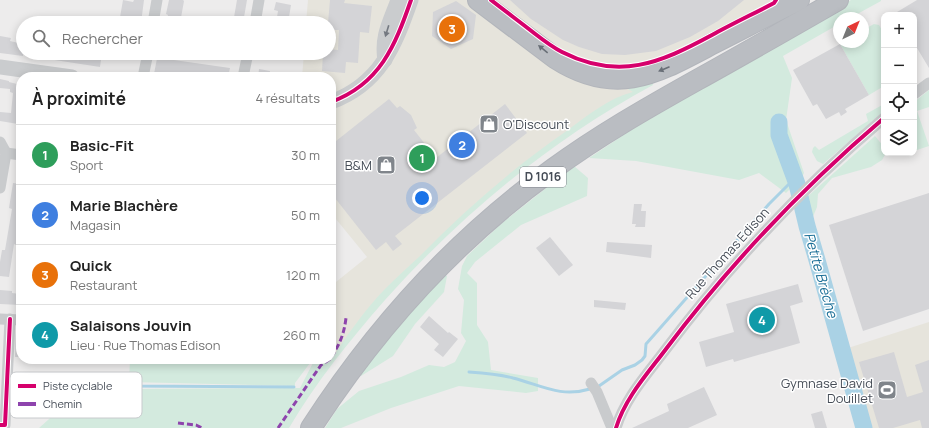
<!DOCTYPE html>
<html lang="fr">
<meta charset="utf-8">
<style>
body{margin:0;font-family:Manrope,sans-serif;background:#f6f6f6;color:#222}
.controls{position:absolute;right:12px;top:12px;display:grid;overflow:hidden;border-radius:8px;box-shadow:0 2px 10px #0003}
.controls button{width:36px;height:36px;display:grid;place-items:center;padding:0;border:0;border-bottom:1px solid #e0e0e0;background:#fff;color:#222;font:20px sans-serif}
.compass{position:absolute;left:833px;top:12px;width:36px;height:36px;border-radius:50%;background:#fff;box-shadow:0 2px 10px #0003;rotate:43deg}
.you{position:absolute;left:422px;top:198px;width:14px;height:14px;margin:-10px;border:3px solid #fff;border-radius:50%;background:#1a73e8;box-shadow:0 0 0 6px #1a73e833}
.badge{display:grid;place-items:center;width:26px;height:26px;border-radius:50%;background:#1a73e8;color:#fff;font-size:13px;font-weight:700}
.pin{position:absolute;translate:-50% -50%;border:2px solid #fff;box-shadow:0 1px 4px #0006}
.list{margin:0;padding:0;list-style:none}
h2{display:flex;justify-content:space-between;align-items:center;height:52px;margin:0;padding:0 16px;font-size:17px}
h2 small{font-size:13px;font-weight:400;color:#767676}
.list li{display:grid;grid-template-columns:26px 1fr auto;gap:12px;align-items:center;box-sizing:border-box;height:60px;padding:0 16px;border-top:1px solid #e0e0e0}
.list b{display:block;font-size:15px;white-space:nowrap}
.list p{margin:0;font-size:13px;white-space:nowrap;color:#767676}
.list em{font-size:13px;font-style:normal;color:#767676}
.icon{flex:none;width:22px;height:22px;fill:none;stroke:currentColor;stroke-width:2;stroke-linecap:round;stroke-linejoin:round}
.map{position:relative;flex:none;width:929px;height:428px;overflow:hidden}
.search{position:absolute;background:#fff;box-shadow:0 2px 10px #0003;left:16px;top:16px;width:320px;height:44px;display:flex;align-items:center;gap:10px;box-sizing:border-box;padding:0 14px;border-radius:22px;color:#767676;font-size:15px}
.panel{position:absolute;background:#fff;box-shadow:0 2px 10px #0003;left:16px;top:72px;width:320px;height:292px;border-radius:16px}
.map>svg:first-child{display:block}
</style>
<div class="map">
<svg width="929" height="428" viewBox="0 0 929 428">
<rect width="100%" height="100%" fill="#edecec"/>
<!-- commercial -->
<g fill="#e6e4dc">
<path d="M308 0H770L772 6 652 82 613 104 514 174 410 268 331 360V286L367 257 331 213V77H302L304 53H329V23H306Z"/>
<path d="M929 322V428H871L848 348Z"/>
</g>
<!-- green -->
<g fill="#d3eade">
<path d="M851 0H881V1L850 18H839V24L783 56 792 78 786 120 804 173 802 177 786 193 759 173 739 180 636 161 589 158 631 130Z"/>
<path d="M874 24 879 25 884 34V86L869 95 840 44 843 42H863V30Z"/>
<path d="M652 78 653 85C550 141 463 213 385 300 350 340 316 382 289 428H39L96 377 134 389 300 388 315 359 331 360C347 335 364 311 385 289 396 278 408 267 420 256 465 210 514 167 568 130 588 115 609 98 633 92L623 86Z"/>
<path d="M929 90V107L917 111 929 146 914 151V102Z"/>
<path d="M884 104V111L823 164 817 161 812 152 813 148 815 146 819 150 868 121 866 114Z"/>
<path d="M875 136 884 147V153H886L882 160 871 167 832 178 818 194 817 207 812 219 806 198Z"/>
<path d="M574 166 588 178 587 196 521 225 475 262 467 273 477 283V325L488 342 491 370 538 378V391L526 393 459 386 391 408 341 428H325L337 409 359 391 401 377 429 365 444 367 455 362 466 341 461 333 464 300 458 289 462 266 467 256 502 223Z"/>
<path d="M444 275 447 276 444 292 415 324 393 356 361 376 360 374 390 334Z"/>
<path d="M130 359H313L295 383V386L129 382Z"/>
</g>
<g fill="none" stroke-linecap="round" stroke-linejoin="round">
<!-- stream -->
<g stroke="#aad2e5" stroke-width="3">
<path d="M469 372C484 373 499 374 513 378 541 385 560 398 590 389"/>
<path d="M100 375 131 386 294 387"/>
<path d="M599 386 622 370 635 365 642 360 645 356 646 344 654 335 769 204 795 178"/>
</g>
<!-- river -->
<path stroke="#aad2e5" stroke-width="17" d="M779 122V135L797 184 807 226 817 260 864 428"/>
</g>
<!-- building -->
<g fill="#d4d4d7">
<path d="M123 0 133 2 134 0H144L141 23H119Z"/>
<path d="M169 0H183L184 1 180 23H166L168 15 166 14Z"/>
<path d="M237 0H247L243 23H233Z"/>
<path d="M330 0H345L344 3 372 6 369 33 360 32 358 63 346 62 345 73 322 71 323 53H329V49L338 50 339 30H329L328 23Z"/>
<path d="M510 0H744L718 21 690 37 656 51 625 55 602 54 579 47 563 40 531 19Z"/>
<path d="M917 0H929V68L914 43V15H892Z"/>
<path d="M456 1 476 15 473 39 451 49 432 36 433 12Z"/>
<path d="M276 2 291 5 288 23H276L278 11 274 10Z"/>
<path d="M0 36 11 38 10 41 23 44V56L0 53Z"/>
<path d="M840 44 869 95 845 109 847 112 841 116 839 112 826 119 817 104 813 106 793 70Z"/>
<path d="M35 53H102L100 67 35 57Z"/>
<path d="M158 53H168L167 59 230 68 228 77H173L154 74Z"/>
<path d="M259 69 270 71 269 77H258Z"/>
<path d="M0 79 9 81V82L21 85 20 107 21 108 18 124 0 121V112L11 113 13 93 10 92V89L0 88Z"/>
<path d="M389 99 397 108 400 106 411 115 417 128 414 130 436 158 505 104 527 133 395 236 402 244 393 251 386 242 376 250 331 193V145Z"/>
<path d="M13 183 21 184V204L18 219 21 220V227H20L16 245 14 244 9 277 0 276V262L2 250H5L12 209 9 208Z"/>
<path d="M929 193V309L863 331 829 225Z"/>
<path d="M634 204H642L641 211H646L645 227H635L636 224H632Z"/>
<path d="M550 237 573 265 559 276 536 248Z"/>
<path d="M607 242 652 245 651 258 606 252Z"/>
<path d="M798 284 803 302 790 306 800 343 734 362 733 359 706 367 699 342 734 332 726 304Z"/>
<path d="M0 290 12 291V293L20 294V305L0 304Z"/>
<path d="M594 300 626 303 625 310 594 307Z"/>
<path d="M429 316 448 333 449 332 458 339 443 357 434 350 439 344 420 327Z"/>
<path d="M16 332H21V357H15Z"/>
<path d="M894 352 907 397 923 392 915 365 929 360V428H922L920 420 893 428H879L859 362Z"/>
<path d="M704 387 717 415 688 428H632L669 411 667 404Z"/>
<path d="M822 411 827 428H815L811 414Z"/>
</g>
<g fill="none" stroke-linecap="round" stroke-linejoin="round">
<!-- highway casing -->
<g stroke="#b2b5bb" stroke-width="22">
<g id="highway">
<path d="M478 0 555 58C617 98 657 73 714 43 742 29 770 14 799 0"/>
<path d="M311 428C375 329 456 239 553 169 598 136 647 108 697 80 744 54 791 27 838 0"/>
</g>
</g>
<!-- street -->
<g stroke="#c9cbcd" stroke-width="11">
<path d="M153 23 157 0"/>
<path d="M255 23 259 0"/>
<path d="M143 77 148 53"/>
<path d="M243 77 248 53"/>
<path d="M914 94 929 83"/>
<path d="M0 142 6 153"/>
<path d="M0 188 6 153 21 155"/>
<path d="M0 319 21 320"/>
<path d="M591 383 597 392 612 428"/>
<path d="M0 425H5L10 319"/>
<path d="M616 428C625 398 648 373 666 349 730 264 803 187 884 118"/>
</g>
<!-- secondary -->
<g stroke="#caccce" stroke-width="15">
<path d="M385 60C381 37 390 22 398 0"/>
<path d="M0 67 72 77"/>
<path d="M331 102C380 84 395 46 411 0"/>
</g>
<!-- highway -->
<use href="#highway" stroke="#babdc2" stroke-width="20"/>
<!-- quiet -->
<g stroke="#8e44ad" stroke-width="3" stroke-dasharray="6 3" stroke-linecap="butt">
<path d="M331 357C340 344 344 334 346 318"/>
<path d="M178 423 196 425 202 428"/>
<path d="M278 428 321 365 330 359"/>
</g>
<!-- cycleway casing -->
<g stroke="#fff" stroke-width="6">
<g id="cycleway">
<path d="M491 0C505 11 520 22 534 33 543 40 552 47 562 52 619 81 660 63 712 35 732 24 753 14 774 3L776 0"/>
<path d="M331 102C380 84 395 46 411 0"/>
<path d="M0 425H5L10 319"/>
<path d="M616 428C625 398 648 373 666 349 730 264 803 187 884 118"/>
</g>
</g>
<!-- cycleway -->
<use href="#cycleway" stroke="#d6006c" stroke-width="4"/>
</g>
<!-- one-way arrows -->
<defs><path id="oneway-solid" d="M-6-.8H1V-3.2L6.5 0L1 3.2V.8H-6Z"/></defs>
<use fill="#747981" href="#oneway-solid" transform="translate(387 31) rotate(107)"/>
<g fill="#696f77">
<use href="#oneway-solid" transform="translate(543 49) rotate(-141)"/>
<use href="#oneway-solid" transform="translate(664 69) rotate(157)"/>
</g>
<!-- icons -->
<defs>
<g id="shop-square" transform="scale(1)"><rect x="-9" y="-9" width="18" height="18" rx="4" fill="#80858b" stroke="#fff"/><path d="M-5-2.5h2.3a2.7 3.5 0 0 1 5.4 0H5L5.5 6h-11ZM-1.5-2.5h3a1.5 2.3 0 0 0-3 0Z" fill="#fff"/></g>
<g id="stadium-square" transform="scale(1)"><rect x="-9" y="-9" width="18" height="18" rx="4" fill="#80858b" stroke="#fff"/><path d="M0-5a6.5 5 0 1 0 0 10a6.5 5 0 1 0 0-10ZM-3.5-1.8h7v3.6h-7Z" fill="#fff"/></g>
</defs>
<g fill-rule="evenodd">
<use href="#shop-square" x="489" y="124"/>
<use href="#shop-square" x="386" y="165"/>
<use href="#stadium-square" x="887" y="390"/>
</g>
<g text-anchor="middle" stroke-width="3" stroke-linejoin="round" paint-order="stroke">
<!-- shield labels -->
<rect fill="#fff" stroke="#7e8289" stroke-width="1" x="520" y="167" width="46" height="20" rx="3"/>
<g font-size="12" font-weight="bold" fill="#464d57">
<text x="543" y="181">D 1016</text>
</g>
<!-- poi labels -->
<g font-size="13" fill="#464d57" stroke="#fff" text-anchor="end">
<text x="503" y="129" text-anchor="start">O'Discount</text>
<text x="372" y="170">B&amp;M</text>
<text x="873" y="388">Gymnase David<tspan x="873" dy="15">Douillet</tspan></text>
</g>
<!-- street labels -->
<g font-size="13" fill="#464d57" stroke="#fff">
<text transform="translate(727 253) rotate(-48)" y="5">Rue Thomas Edison</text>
</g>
<!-- water labels -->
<g font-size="14" font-style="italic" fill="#196e96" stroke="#fff">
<text transform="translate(821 275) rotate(74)" y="5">Petite Brèche</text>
</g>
</g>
<!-- legend -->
<rect x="10" y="372" width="132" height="46" rx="6" fill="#fff" stroke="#c8cacd" stroke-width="1"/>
<rect x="18" y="384" width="18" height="4" fill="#d6006c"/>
<rect x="18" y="402" width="18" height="4" fill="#8e44ad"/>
<g font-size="11" fill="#464d57">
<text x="43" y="390">Piste cyclable</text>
<text x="43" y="408">Chemin</text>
</g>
</svg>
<div class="controls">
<button>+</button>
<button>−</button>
<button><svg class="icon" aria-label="locate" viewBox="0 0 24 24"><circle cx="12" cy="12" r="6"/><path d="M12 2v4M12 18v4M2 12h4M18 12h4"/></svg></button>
<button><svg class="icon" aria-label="layers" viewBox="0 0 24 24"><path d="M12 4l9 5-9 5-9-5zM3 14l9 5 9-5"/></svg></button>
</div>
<svg class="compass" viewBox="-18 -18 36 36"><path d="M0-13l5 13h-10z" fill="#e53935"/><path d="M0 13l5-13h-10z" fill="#767676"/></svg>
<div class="you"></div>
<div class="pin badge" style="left:422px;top:158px;background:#2e9e5b">1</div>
<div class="pin badge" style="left:462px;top:145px;background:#3f7fe0">2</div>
<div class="pin badge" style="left:452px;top:29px;background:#e8710a">3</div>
<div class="pin badge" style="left:762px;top:320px;background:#0f9aa8">4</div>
<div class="search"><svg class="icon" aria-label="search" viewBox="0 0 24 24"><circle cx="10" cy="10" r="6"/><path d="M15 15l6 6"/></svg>Rechercher</div>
<section class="panel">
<h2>À proximité<small>4 résultats</small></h2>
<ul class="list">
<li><span class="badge" style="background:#2e9e5b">1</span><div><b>Basic-Fit</b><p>Sport</p></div><em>30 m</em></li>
<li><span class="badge" style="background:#3f7fe0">2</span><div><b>Marie Blachère</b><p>Magasin</p></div><em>50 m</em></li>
<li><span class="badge" style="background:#e8710a">3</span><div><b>Quick</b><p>Restaurant</p></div><em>120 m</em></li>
<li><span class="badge" style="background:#0f9aa8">4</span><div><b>Salaisons Jouvin</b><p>Lieu · Rue Thomas Edison</p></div><em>260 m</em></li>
</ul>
</section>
</div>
